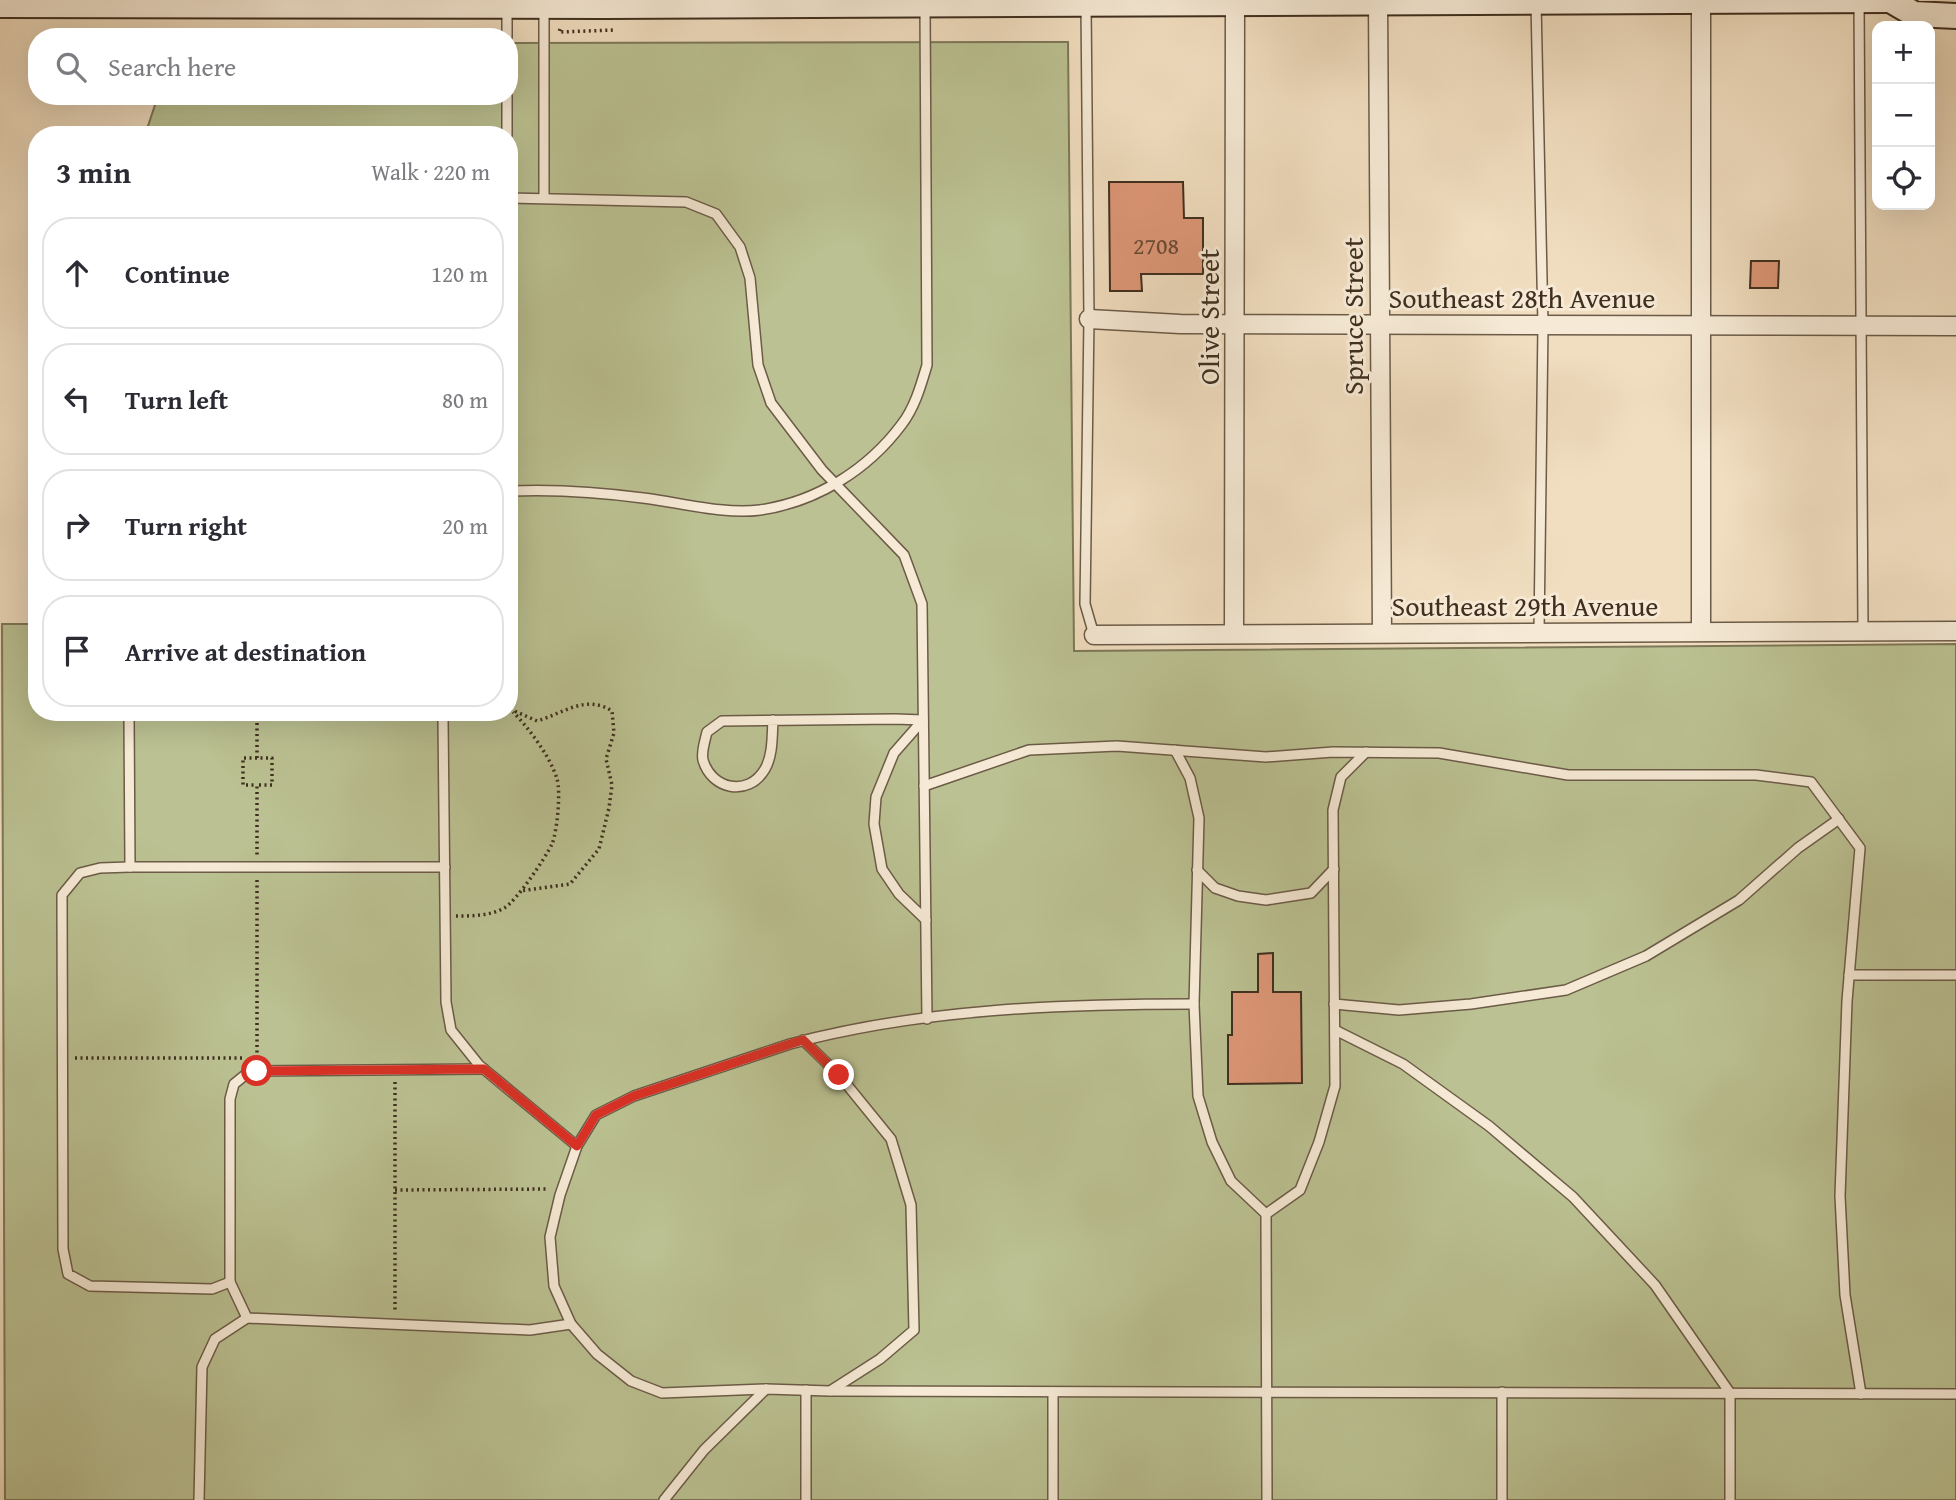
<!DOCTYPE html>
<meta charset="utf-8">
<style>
body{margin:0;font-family:"Gentium Book Plus",serif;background:#f2f2f3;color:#2b2b33}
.controls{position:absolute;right:21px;top:21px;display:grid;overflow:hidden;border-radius:14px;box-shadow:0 7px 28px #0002}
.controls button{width:63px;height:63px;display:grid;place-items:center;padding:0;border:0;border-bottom:2px solid #e1e1e2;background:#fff;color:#2b2b33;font:35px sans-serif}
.stop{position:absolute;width:21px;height:21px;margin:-16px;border:5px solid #d93025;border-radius:50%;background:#fff}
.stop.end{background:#d93025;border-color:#fff;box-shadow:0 2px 7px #0008}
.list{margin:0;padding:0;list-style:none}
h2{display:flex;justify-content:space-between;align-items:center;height:91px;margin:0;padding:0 28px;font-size:30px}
h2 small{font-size:23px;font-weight:400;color:#7c7c81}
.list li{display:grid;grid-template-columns:46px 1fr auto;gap:21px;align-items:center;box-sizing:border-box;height:112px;margin:0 14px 14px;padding:0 14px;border:2px solid #e1e1e2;border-radius:28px}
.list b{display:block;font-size:26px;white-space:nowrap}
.list em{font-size:23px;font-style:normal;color:#7c7c81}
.icon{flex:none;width:38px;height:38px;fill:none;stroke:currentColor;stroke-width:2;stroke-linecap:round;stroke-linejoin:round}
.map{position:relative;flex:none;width:1956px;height:1500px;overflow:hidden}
.search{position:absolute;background:#fff;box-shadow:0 7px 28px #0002;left:28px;top:28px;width:490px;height:77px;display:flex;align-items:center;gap:18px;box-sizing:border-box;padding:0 24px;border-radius:28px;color:#7c7c81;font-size:26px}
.panel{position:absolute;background:#fff;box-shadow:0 7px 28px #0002;left:28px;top:126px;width:490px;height:595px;border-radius:28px}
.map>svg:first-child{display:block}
</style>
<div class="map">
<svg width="1956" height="1500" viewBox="0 0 1956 1500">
<rect width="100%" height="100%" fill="#f1dec0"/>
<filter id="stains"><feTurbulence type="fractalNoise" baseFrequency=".00286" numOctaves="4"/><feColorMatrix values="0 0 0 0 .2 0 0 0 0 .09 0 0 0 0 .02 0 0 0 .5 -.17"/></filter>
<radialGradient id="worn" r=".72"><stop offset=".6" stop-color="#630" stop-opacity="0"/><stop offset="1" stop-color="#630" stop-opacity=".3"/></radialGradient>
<!-- green -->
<path fill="#bbc192" stroke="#7d7858" stroke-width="2" d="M1068 42 1074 651 1956 644V1500H5L2 624H37V712H509V135H145L158 96H509V43Z"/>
<!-- building -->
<g fill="#de9777" stroke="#3f2f1f" stroke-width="2">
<path d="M1109 182H1183L1184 218H1203V274H1141L1142 291H1110Z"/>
<path d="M1751 261H1779L1778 288H1750Z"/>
<path d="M1273 953V992H1301L1302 1083 1228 1084V1035H1232V992H1258V954Z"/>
</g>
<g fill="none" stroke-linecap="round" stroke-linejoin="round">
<!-- service casing -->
<g stroke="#6c5b47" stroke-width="12">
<g id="service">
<path d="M1859 2 1863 631"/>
<path d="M1536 3 1543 325 1539 632"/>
<path d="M1086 5 1089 319 1085 604 1094 635"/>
<path d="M544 8V198"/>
<path d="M507 37V7"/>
<path d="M507 135V96"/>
<path d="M509 198 686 202 716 214 740 247 750 278 758 365 771 403 822 470 904 555 922 604 927 1019"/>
<path d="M509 491C554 489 599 492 643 498 678 502 724 515 760 510 816 502 868 470 902 424 915 407 921 385 927 365L925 6"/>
<path d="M439 712 443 719 446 1002 451 1030 479 1065 577 1146"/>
<path d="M773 720C772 736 773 755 765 769 748 798 711 789 703 760 701 752 705 741 707 732L722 721 895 719 923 720"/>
<path d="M923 720 894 753 876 797 874 824 882 869 899 894 926 920"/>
<path d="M1175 750 1190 778 1199 818 1194 1004 1198 1096 1212 1142 1231 1181 1266 1214 1300 1190 1319 1142 1335 1086 1333 810 1341 777 1366 752"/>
<path d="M924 786 1029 750 1117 746 1266 757 1333 752 1439 753 1568 775H1756L1811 782 1860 848 1847 1001 1840 1196 1845 1295 1861 1394"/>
<path d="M130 867 129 717 133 712"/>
<path d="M445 867H130L100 868 80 873 62 895 63 1249 68 1274 90 1286 212 1289 230 1282V1099L234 1084 250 1071 484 1069"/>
<path d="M1197 870 1215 888 1238 896 1266 900 1311 893 1334 869"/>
<path d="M1849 975H1956"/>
<path d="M1334 1004 1399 1010 1471 1004 1566 990 1646 956 1739 900 1798 848 1839 819"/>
<path d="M1335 1030 1403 1064 1489 1126 1573 1197 1655 1285 1730 1393V1500"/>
<path d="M803 1040 839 1075 891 1139 911 1205 914 1330 880 1359 830 1391 766 1389 662 1393 631 1381 597 1354 571 1324 554 1286 550 1237 560 1195 577 1146 596 1115 634 1096 790 1044C921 1009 1059 1004 1194 1004"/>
<path d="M1266 1214 1267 1500"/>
<path d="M230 1282 247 1318 530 1330 571 1324"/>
<path d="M831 1391 1956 1394"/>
<path d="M1053 1392V1500"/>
<path d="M199 1500 202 1367 215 1339 247 1318"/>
<path d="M664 1500 704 1450 766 1389"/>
<path d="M806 1500V1390"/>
<path d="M1502 1500V1392"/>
</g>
</g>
<!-- minor casing -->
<g stroke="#6c5b47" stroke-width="21">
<g id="minor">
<path d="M1378 0 1382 633"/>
<path d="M1701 0V631"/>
<path d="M1089 319 1180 324 1956 326"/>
<path d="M1234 634 1235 0"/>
<path d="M1094 635 1956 631"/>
</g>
</g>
<!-- secondary casing -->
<g stroke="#3f2f1f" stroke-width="28">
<g id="secondary">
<path d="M1890 0 1914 14 1956 16"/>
<path d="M0 5 605 6 1891 0"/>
</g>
</g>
<!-- path -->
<g stroke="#3f2f1f" stroke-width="3.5" stroke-dasharray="2 3.5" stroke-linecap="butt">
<path d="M560 29 559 32 615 30"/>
<path d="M443 30 492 32"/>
<path d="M510 709 537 721C564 713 586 694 612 711L614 733 606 759 612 785 609 808 599 849 570 884 520 891"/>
<path d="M257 712V758H272V785H257V855"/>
<path d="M257 758H243V785H257"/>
<path d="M456 916C472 916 490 916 504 908 516 902 546 857 552 844 557 832 561 792 557 779 551 758 529 728 513 712"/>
<path d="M75 1058H245"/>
<path d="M257 1058V880"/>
<path d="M395 1082V1313"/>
<path d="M395 1190 549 1189"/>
</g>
<!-- service -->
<use href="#service" stroke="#f6ead6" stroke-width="9"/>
<!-- minor -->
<use href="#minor" stroke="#f6ead6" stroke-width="18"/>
<!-- secondary -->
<use href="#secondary" stroke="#f6ead6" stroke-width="24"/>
</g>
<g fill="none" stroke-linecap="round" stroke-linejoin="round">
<!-- route -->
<path stroke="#d93025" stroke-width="9" d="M257 1071 484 1069 577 1146 596 1115 634 1096 790 1044 803 1040 839 1075"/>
</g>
<g text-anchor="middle" stroke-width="6" stroke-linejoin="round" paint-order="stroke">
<!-- number labels -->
<g font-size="24" fill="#674935">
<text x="1156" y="254">2708</text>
</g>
<!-- street labels -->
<g font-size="28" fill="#3f2f1f" stroke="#f6ead6">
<text x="1522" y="308">Southeast 28th Avenue</text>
<text transform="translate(1353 316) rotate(-90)" y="10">Spruce Street</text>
<text transform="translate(1209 317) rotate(-90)" y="10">Olive Street</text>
<text x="1525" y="616">Southeast 29th Avenue</text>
</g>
</g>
<rect width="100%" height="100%" filter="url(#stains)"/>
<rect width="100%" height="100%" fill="url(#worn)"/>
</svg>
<div class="controls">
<button>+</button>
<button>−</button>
<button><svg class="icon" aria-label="locate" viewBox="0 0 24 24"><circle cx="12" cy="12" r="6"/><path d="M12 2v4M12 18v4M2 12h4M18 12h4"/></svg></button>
</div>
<div class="stop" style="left:257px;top:1071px"></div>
<div class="stop end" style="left:839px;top:1075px"></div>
<div class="search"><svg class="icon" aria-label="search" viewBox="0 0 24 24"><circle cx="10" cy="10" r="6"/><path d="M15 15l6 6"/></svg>Search here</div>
<section class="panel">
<h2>3 min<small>Walk · 220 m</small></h2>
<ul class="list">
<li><svg class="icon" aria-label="ahead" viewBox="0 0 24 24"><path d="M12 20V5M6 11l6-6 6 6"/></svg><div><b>Continue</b></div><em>120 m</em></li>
<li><svg class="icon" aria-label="left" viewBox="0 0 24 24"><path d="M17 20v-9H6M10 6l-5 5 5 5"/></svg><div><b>Turn left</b></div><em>80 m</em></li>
<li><svg class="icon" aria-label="right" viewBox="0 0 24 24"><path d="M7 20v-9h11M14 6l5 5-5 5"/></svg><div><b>Turn right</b></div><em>20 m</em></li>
<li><svg class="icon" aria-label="arrive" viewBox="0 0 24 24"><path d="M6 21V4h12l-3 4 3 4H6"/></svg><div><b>Arrive at destination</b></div></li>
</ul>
</section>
</div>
